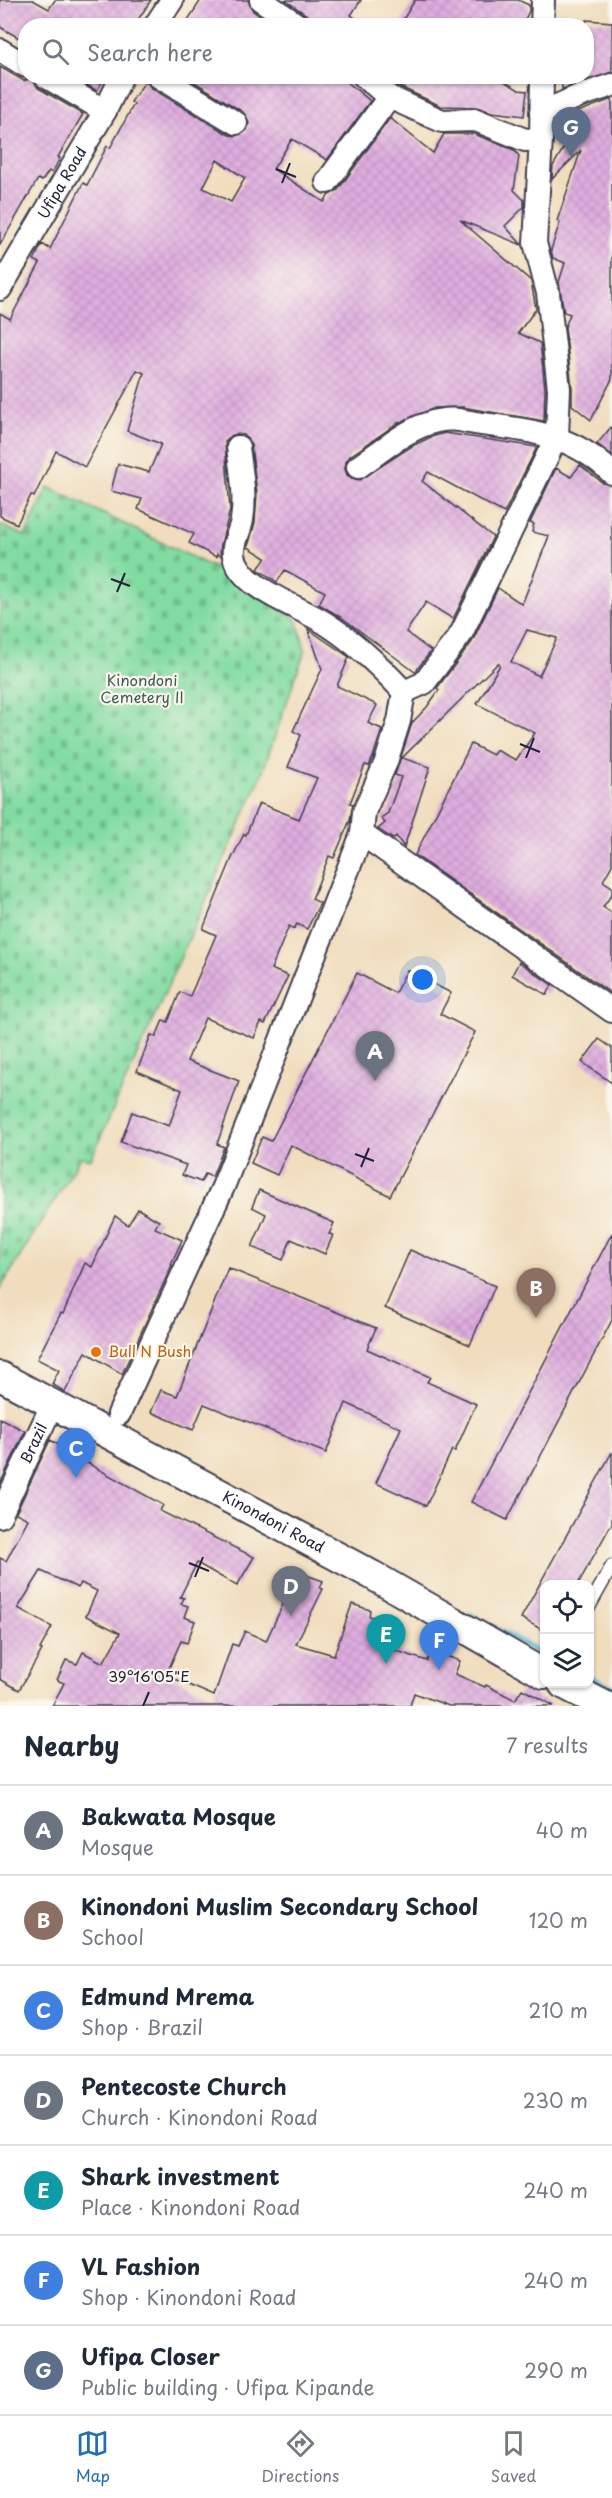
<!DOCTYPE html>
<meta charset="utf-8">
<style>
body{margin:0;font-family:"Playpen Sans",sans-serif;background:#f2f2f3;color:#1f2937}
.controls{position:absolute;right:18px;bottom:18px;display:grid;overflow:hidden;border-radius:12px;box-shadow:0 2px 4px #0004}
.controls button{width:54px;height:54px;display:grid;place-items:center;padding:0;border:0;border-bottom:2px solid #e0e1e3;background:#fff;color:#1f2937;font:30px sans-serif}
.you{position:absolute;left:423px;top:980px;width:21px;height:21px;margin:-15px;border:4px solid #fff;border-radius:50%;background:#1a73e8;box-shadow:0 0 0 9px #1a73e833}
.badge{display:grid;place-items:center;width:39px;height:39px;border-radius:50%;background:#1f6fb2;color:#fff;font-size:20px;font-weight:700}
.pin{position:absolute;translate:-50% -50px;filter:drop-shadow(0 2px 3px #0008)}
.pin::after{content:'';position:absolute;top:32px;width:21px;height:18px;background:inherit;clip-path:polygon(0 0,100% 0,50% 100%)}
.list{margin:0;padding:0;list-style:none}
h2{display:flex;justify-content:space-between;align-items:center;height:78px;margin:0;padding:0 24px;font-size:26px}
h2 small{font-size:20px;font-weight:400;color:#747a83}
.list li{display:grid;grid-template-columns:39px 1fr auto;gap:18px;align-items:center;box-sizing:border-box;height:90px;padding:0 24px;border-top:2px solid #e0e1e3}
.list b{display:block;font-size:22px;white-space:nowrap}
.list p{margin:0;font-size:20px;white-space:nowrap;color:#747a83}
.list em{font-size:20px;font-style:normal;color:#747a83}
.icon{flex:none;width:33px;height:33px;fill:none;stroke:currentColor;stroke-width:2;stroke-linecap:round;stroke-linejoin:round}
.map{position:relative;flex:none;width:612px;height:1706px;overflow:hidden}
.search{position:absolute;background:#fff;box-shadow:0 2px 4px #0004;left:18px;right:18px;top:18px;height:66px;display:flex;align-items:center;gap:15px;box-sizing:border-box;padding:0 21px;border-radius:24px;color:#747a83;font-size:22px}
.sheet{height:708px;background:#fff}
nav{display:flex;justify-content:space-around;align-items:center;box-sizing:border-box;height:84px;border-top:2px solid #e0e1e3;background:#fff;font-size:16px;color:#747a83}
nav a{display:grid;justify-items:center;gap:3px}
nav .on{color:#1f6fb2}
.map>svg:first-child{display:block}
</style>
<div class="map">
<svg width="612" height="1706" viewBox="0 0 612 1706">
<defs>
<pattern id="cemetery-stones" width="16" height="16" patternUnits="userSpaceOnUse" patternTransform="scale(1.5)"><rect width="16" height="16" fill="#82dca2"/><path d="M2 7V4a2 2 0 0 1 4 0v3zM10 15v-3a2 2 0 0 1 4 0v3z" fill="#70bc8c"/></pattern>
<pattern id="building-cross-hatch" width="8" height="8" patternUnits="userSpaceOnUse" patternTransform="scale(1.5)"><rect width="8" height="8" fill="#dfaddf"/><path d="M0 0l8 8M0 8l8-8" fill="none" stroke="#bf95c0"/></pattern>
</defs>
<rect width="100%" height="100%" fill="#fbf7ec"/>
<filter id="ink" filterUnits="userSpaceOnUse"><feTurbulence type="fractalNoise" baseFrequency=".0167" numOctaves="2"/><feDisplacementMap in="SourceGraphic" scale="12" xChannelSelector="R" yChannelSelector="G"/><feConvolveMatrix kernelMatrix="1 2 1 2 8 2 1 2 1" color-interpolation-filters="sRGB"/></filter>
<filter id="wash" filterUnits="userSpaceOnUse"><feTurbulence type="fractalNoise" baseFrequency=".008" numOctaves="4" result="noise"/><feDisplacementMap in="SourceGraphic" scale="24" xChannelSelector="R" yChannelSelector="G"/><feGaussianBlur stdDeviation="1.35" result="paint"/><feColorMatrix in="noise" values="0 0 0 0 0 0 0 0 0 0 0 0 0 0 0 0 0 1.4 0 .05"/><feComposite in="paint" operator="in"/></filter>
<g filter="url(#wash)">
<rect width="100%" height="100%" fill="#f0ddbd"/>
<!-- cemetery -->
<path fill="url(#cemetery-stones)" stroke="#527f6e" stroke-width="1.5" d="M48 487 233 577 297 620 305 650 260 779 91 1159 81 1157 0 1289V525L25 536Z"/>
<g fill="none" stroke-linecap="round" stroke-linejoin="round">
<!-- stream -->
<g stroke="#50b4cf" stroke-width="6">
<path d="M470 1615 544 1655"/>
<path d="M590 1678 612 1688"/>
</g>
</g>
<g id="blocks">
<!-- building -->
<g fill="url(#building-cross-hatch)" fill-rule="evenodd">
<path d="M0 0H33L49 9 55 0H151L134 26H26V42L0 27Z"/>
<path d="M201 0H248L253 11 274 26H184Z"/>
<path d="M285 0H361L351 15 366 26H312L307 15Z"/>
<path d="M415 0H518L529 5V11L522 26H399Z"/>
<path d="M586 20 612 22V72L562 89 561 76H586Z"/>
<path d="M0 67 24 81 32 78 38 88 83 114 58 157 60 158 52 173 49 171 42 181 38 179 0 245Z"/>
<path d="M73 76H105L97 91Z"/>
<path d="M185 76H340L370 101 327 160 292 139 273 169 324 202 329 195 338 190 390 118 433 153 444 134H474L514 150 519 156 514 190 524 200V207L505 226 522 245 460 220 531 281 536 309 518 333 540 343 545 389 544 421 462 407 435 408 398 423 350 456 346 462 345 469 347 475 353 479 360 480 412 446 431 437 445 433 537 447 504 513 428 472 422 481 493 537 453 619 426 602 406 632 431 651 415 672 344 619 319 604 325 592 285 570 277 582 258 569 266 558 248 547 255 522 257 493 251 445 244 435 237 434 230 436 225 442 230 510 221 544 220 556 217 554 216 557 189 543 194 534 138 509 142 499 111 491 118 464 149 472 161 444 127 431 144 373 137 370 85 467 56 451 34 497 31 495 17 524 0 516V313L10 319 40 263 34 260 42 244 50 249 83 183 87 185 107 146 110 148 134 104 131 102 146 80 151 88 229 135 236 136 247 130 249 123 243 112ZM217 160 245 178 231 202 203 188Z"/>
<path d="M386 76H495L519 90 527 91 524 116 492 112 476 107 441 106 396 85Z"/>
<path d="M612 99V379L591 420 572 405V388L565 327 570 314 564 312 559 282 565 263 553 258 551 250 560 222 557 221 581 150 552 179 553 166 569 139 568 136 556 125 562 118Z"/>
<path d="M612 426V455L597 444Z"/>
<path d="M580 465 603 483 612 486V865L603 881 612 887V894L603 907 612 913V994L415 855 471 744 493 755 496 750 516 760 535 733 477 704 500 665 498 663 402 758 430 767 404 847 396 836 393 839 378 829 385 823 381 818 388 813 401 777 395 775 412 723 427 707 439 690 437 688 472 642 498 588 522 604 549 536 532 532 534 524 530 523 556 468 571 477ZM527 630 557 638 539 676 511 662Z"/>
<path d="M308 629 349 657 337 686 377 705 368 723 382 729 373 757 369 766 365 765 350 803 353 804 350 820 334 858 329 856 312 899 320 903 307 929 297 924 294 929 289 926 271 969 288 976 265 1024 261 1022 254 1038 205 1018 187 1061 239 1081 217 1144 224 1147 212 1177 205 1174 201 1182 182 1175 186 1165 121 1142 132 1112 169 1126 182 1090 137 1071 151 1035 156 1037 163 1020 168 1022 180 992 190 996 216 935 203 929 232 858 244 834 246 835 259 803 299 819 317 778 288 767 301 735 293 731 322 669Z"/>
<path d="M519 962 552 985 547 995 512 975Z"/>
<path d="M407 970 451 993 440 1014 475 1032 390 1196 291 1145 277 1175 251 1163 262 1137 271 1141 357 973 395 993Z"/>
<path d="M599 1039 612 1048V1083L582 1062Z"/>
<path d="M259 1190 334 1223 329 1234 333 1235 325 1254 291 1239 283 1260 252 1247 266 1214 252 1207Z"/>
<path d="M138 1209 159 1221 155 1228 182 1240 171 1264 172 1265 122 1374 86 1352 65 1392 52 1384 59 1370 37 1359 61 1313 63 1314 85 1263 92 1267 115 1216 128 1225Z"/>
<path d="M612 1233V1320L507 1520 471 1502Z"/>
<path d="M410 1250 495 1286 470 1345 385 1308Z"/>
<path d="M228 1268 376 1328 367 1349 430 1377 427 1382 476 1404 455 1451 452 1450 426 1506 376 1483 401 1428 346 1403 326 1453 204 1404 193 1430 151 1412 161 1390 177 1396Z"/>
<path d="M0 1418 25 1431 0 1484Z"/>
<path d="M50 1440 74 1453 73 1455 163 1505 160 1511 254 1557 237 1586 197 1563 180 1597 184 1598 181 1604 188 1606 184 1617 195 1621 187 1643 181 1641 166 1675 214 1696 232 1644 238 1646 245 1631 266 1641 298 1572 323 1581 320 1588 323 1589 296 1644 334 1655 352 1604 370 1610 369 1616 383 1620 380 1632 392 1635 388 1648 427 1661 430 1653 440 1657 441 1654 460 1661 455 1674 485 1687 486 1685 515 1700 522 1689 554 1706H449L414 1693 410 1706H52L64 1683 57 1680 66 1660 77 1664 83 1652 103 1663 120 1633 86 1616 97 1591 81 1583 78 1588 41 1571 18 1608 52 1627 40 1649 42 1650 19 1690 0 1679V1558L6 1561 28 1519 16 1513Z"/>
<path d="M612 1452V1523L578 1584H544V1631L521 1618Z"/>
</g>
</g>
</g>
<g filter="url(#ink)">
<use href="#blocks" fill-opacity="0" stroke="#413e4e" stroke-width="1.5"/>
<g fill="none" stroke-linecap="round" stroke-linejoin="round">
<!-- service casing -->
<g stroke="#413e4e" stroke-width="15">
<path id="service" d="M590 1605 612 1566"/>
</g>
<!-- minor casing -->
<g stroke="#413e4e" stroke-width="26">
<g id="minor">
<path d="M261 0 299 26"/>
<path d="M155 26 172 0"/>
<path d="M542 26 543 0"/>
<path d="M0 50 26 66"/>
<path d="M45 76 105 111"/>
<path d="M158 76 236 123"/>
<path d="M364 76 389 97 442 121 476 120 525 140 541 139"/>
<path d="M541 113 579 96 612 85"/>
<path d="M327 182 389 97"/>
<path id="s1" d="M0 289 105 111 122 76"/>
<path d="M358 467C382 451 408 427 437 421 456 417 464 422 482 424 534 431 573 435 612 473"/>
<path d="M404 692 424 683 461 634 557 436 559 389 548 293 535 243 541 139 542 76"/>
<path d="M362 834 612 1011"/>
<path d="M119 1414 223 1187 362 834 364 812 386 762 399 721 404 692C380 666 355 642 325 623 299 606 241 589 234 556 232 543 240 532 242 520 246 497 241 470 238 447"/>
<path id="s2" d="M0 1516 53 1403"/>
</g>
</g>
<!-- tertiary casing -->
<g stroke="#413e4e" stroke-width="32">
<g id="tertiary">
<path id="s3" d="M0 1376 372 1575 544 1674"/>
<path d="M563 1684 606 1706"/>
</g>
</g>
<!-- service -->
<use href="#service" stroke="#fff" stroke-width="12"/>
<!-- minor -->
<use href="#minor" stroke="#fff" stroke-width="22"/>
<!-- tertiary -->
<use href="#tertiary" stroke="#fff" stroke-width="28"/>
</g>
</g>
<!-- ticks -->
<path fill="none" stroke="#22223b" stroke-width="2" d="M276 169 296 177M282 183 290 163M111 579 130 586M117 592 125 573M520 744 540 752M526 758 534 738M355 1154 374 1161M361 1167 369 1148M189 1563 209 1571M195 1577 203 1557M143 1706 149 1692"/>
<!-- markers -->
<circle fill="#e8710a" stroke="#fbf7ec" stroke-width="2" cx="96" cy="1352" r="6"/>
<g text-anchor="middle" stroke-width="4.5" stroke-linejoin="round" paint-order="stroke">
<!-- street labels -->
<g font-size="15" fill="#22223b" stroke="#fbf7ec">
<text dy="5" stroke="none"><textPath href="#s1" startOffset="123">Ufipa Road</textPath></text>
<text dy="5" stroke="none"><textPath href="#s2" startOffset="80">Brazil</textPath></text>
<text dy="5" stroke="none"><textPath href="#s3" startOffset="310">Kinondoni Road</textPath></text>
</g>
<!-- park labels -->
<g font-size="15" fill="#3f5a5a" stroke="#fbf7ec">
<text x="142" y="686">Kinondoni<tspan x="142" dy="17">Cemetery II</tspan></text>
</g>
<!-- food labels -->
<g font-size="15" fill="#c56008" stroke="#fbf7ec" text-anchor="start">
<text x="108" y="1357">Bull N Bush</text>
</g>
</g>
<g font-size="15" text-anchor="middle" fill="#22223b" stroke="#fbf7ec" stroke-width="4.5" stroke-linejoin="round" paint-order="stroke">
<text x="149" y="1682">39°16'05"E</text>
</g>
</svg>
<div class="controls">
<button><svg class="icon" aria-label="locate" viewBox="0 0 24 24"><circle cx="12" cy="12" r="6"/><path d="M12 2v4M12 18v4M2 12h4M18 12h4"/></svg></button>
<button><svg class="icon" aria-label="layers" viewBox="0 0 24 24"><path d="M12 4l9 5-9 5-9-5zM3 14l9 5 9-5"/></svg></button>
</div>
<div class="you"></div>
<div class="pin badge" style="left:375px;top:1081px;background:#6b7280">A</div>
<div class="pin badge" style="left:536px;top:1318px;background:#8d6e63">B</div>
<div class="pin badge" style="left:76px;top:1478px;background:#3f7fe0">C</div>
<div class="pin badge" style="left:291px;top:1616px;background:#6b7280">D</div>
<div class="pin badge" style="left:386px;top:1664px;background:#0f9aa8">E</div>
<div class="pin badge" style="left:439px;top:1670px;background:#3f7fe0">F</div>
<div class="pin badge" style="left:571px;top:157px;background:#5c6f8a">G</div>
<div class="search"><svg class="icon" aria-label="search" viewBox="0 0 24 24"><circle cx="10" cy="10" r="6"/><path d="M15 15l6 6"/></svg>Search here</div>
</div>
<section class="sheet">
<h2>Nearby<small>7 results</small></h2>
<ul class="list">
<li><span class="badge" style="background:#6b7280">A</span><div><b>Bakwata Mosque</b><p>Mosque</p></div><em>40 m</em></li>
<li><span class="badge" style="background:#8d6e63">B</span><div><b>Kinondoni Muslim Secondary School</b><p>School</p></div><em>120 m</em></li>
<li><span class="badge" style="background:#3f7fe0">C</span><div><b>Edmund Mrema</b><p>Shop · Brazil</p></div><em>210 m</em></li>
<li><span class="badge" style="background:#6b7280">D</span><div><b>Pentecoste Church</b><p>Church · Kinondoni Road</p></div><em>230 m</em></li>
<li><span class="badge" style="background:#0f9aa8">E</span><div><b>Shark investment</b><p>Place · Kinondoni Road</p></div><em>240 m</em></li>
<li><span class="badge" style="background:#3f7fe0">F</span><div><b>VL Fashion</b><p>Shop · Kinondoni Road</p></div><em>240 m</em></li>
<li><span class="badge" style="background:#5c6f8a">G</span><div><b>Ufipa Closer</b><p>Public building · Ufipa Kipande</p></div><em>290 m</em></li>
</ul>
</section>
<nav>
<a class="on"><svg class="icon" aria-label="map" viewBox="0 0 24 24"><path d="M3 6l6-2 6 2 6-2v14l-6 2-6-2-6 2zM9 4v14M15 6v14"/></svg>Map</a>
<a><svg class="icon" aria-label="directions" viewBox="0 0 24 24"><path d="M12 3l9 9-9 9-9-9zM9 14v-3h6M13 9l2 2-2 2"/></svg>Directions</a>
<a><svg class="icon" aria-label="saved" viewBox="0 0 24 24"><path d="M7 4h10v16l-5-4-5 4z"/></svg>Saved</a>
</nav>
